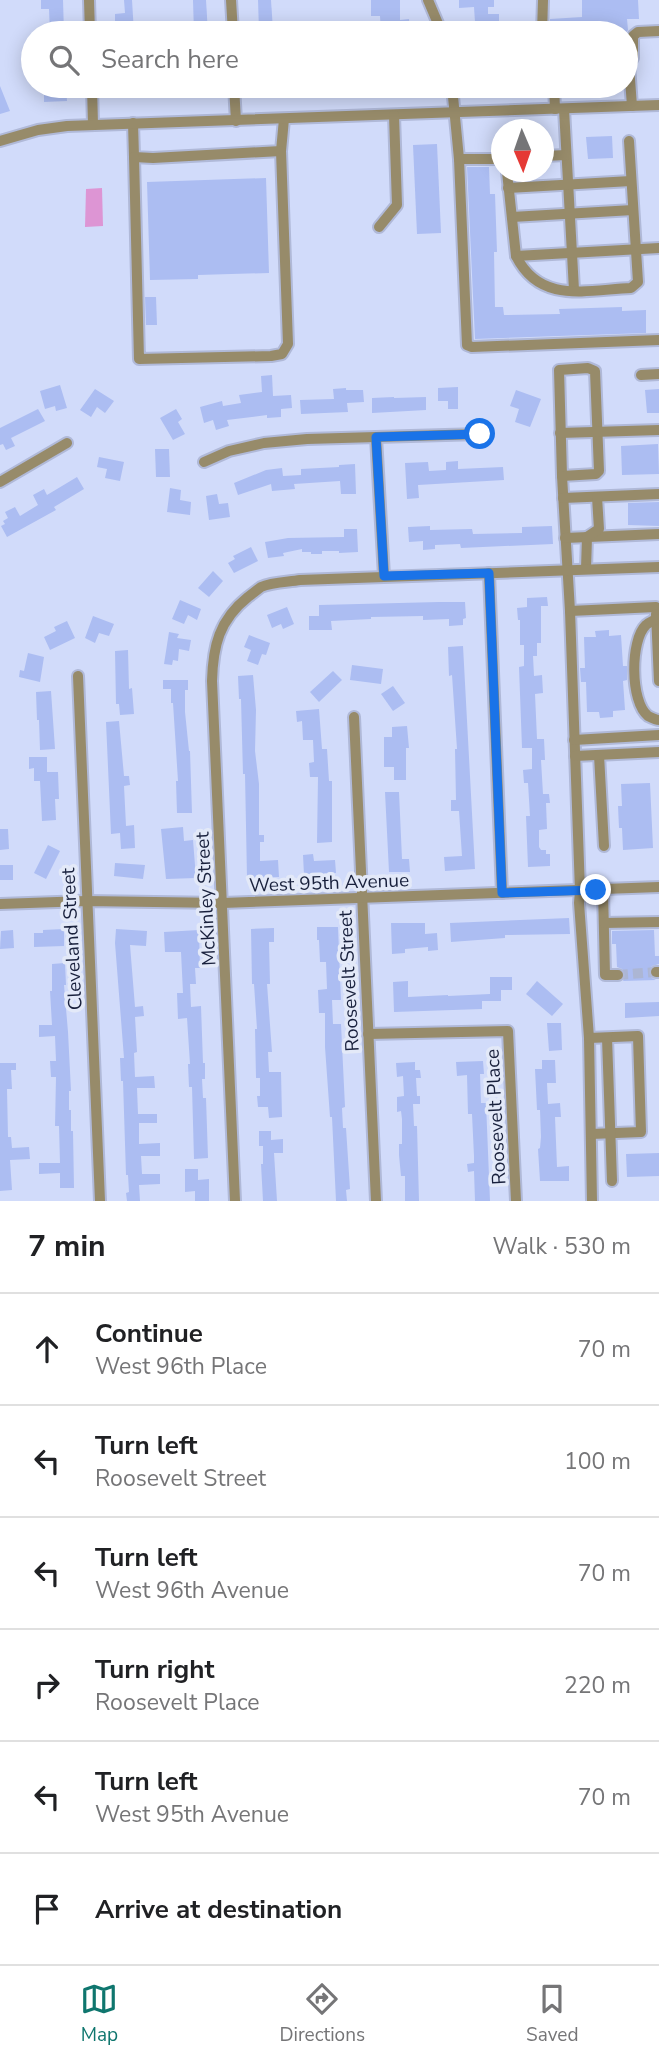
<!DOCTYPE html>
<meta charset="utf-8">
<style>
body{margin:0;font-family:"Nunito Sans",sans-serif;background:#f2f2f2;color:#202124}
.compass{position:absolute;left:491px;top:119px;width:63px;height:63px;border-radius:50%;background:#fff;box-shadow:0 4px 18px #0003;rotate:178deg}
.stop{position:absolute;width:21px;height:21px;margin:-16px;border:5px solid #1a73e8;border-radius:50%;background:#fff}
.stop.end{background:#1a73e8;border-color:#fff;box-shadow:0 2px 7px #0008}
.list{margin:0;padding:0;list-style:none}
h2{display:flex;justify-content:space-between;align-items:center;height:91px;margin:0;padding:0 28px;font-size:30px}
h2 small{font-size:23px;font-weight:400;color:#757577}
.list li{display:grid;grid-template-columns:46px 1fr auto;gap:21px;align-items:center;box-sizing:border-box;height:112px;padding:0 28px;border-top:2px solid #e0e0e0}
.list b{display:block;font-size:26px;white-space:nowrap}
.list p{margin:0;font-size:23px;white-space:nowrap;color:#757577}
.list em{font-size:23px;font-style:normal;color:#757577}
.icon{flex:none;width:38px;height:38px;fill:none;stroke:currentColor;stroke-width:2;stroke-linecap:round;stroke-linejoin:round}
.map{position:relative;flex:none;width:659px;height:1201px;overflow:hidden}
.search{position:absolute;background:#fff;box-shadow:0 4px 18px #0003;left:21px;right:21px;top:21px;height:77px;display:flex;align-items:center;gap:18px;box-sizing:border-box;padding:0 24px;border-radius:38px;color:#757577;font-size:26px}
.sheet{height:763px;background:#fff}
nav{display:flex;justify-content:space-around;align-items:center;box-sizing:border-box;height:98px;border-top:2px solid #e0e0e0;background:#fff;font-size:19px;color:#757577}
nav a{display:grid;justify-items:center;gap:4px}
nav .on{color:#0f766e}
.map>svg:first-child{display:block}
</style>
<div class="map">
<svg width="659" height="1201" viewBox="0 0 659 1201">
<rect width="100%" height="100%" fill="#d1dbfa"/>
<!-- green -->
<path fill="#dd95d4" d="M102 188 103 226 85 227 86 189Z"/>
<!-- building -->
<g fill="#acbdf2">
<path d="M41 0H63L64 33H50L49 9H41Z"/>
<path d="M124 0H132L134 33H119V26H115V14L125 13Z"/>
<path d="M193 0H206L208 33H194Z"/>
<path d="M258 0H271L273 30 259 31Z"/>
<path d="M371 0H400V20L409 19 410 31 405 32V33H381L380 16H371Z"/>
<path d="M459 0H494V7H488V14H499V33H470V22H475L474 7 459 8Z"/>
<path d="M582 0H638L639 19H627L628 30 626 33H550V19L582 17Z"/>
<path d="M0 86 10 111 0 114Z"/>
<path d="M118 86H149L150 97 118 98Z"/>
<path d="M188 86H210L211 95 189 96Z"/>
<path d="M66 87 67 101 44 102V88Z"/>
<path d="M612 136 613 158 588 159 586 137Z"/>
<path d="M437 144 441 233 417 234 413 145Z"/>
<path d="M467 167H489L490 194H495L497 252H494L495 307H503L504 315 560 314 559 309 622 307V311L646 310V333L475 339Z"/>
<path d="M266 178 269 273 198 275V279L150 280 147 182Z"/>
<path d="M145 297H156L157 325H146Z"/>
<path d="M272 375 273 396 291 395 292 408 281 409V417L267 418V415L227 420 229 426 216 430 213 420 204 423 200 407 222 401 223 406 241 403 239 395 262 392 261 376Z"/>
<path d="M60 385 67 408 56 411 55 406 45 409 40 391Z"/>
<path d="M458 387V409H448V401H438V388Z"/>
<path d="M346 388V390H363L364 402 347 403 348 412 301 414 300 400 334 399 333 389Z"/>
<path d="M95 389 114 401 105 413 97 407 91 417 80 410Z"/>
<path d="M659 389V413H647L645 390Z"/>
<path d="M516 390 541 399 530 427 515 422 519 409 510 406Z"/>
<path d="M394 397V398L426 397V410L372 413V398Z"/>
<path d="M38 409 45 421 11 438 15 446 6 450 3 444 0 445V428Z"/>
<path d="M176 409 182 419 178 422 185 434 173 440 160 418Z"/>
<path d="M658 444 659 474 622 475 621 446Z"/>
<path d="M155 449H169L170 477H156Z"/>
<path d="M99 457 124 462 120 481 105 478 107 469 97 467Z"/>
<path d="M458 461V469L503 467 504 480 418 485 419 498 407 499 405 463 428 462 429 471 446 470V462Z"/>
<path d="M355 464 356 494H341L340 481 294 484 295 489 272 491 271 484 238 495 234 483 266 470 282 468 283 476 301 475V469L339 467V465Z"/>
<path d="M77 477 84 489 54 507 56 510 7 537 1 526 5 524 3 521 8 518 5 512 15 507 20 516 38 505 33 495 44 489 47 495Z"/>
<path d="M170 488 181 490 180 500 191 502 190 515 167 512Z"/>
<path d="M217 494 219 504 228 503 230 517 209 520 206 496Z"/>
<path d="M659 502V526L628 525V503Z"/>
<path d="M430 526V530L472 529 473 534 522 533V527L552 526 553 544 461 548 460 544 435 545V549L423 550V541L409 542 408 527Z"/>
<path d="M344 529H357L358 552 339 553V551H322V554H311V552H302V549L283 553 284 556 268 558 265 542 288 538 344 537Z"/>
<path d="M251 547 258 561 234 573 228 563 235 559 233 556Z"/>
<path d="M213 571 223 581 209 597 198 588Z"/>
<path d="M547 597 548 606H541V643H537V656H533L534 676 542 675 543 693 535 694 537 739H544L545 760H541L543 794H549L550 803H546L547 829 539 830V847L541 850H546V854H550V866L528 867 526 816H530L528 783H524L523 770 532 769V748H522L519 667 524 666V645H520V620H518L517 608 527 607V598Z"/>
<path d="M180 600 201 609 197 620 188 615 184 624 172 619Z"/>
<path d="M439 602H465L466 618 463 619V625L449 626V619L423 620V616L371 617V619L331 621 332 630H309V616H319V605Z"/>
<path d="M287 607 294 624 283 629 281 624 272 628 267 615Z"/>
<path d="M93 616 114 624 109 636 99 633 95 643 85 638Z"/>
<path d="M67 621 75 638 50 650 44 637 56 631 54 627Z"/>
<path d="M609 630V636L621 635 623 666H627V680L623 681 625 710 613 711V717L600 718 599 712H587L586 682H581L580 668H585L584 637H596L595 631Z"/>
<path d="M169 632 179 634 177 638 191 640 189 651 179 649 178 661 173 660 172 665 164 664Z"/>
<path d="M249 635 270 643 266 655 262 654 258 665 247 661 251 650 244 647Z"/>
<path d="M463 646 475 869 445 871 444 857 462 856 459 811H451V800H456L455 749H457L452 675 449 676 448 647Z"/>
<path d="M128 650 129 689 132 688 134 714 120 715 119 704H116L115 651Z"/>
<path d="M28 653 44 657 40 682 19 677 20 670 24 671Z"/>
<path d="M352 665 383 669 381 684 350 680Z"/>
<path d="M333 671 342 680 319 702 310 692Z"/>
<path d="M253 675 256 710 255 751 259 784V835H264V842H260V861L278 860 279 877 247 878 245 774H243L241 699H239L238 676Z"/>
<path d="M163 680H188V690H185V712L189 751H190L192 813H177L176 781H178L173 703H171V689H163Z"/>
<path d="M393 686 405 703 393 711 381 694Z"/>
<path d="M51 691 55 749 40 750 39 720H37L36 692Z"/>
<path d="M319 709 322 749H327L329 781H332V842L317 843 318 777H310L309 763 314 762 313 740H303L302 721 297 722 296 711Z"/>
<path d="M119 721 124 776H129L130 785 124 786 126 826 134 825 135 848 121 849 120 833 111 834 106 722Z"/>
<path d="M407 726 409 748H406V780H394V767H384V737H392V727Z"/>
<path d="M29 757H47V772H58L59 799H55L56 820 42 821 40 781H34V768L29 769Z"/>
<path d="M650 783 653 848 623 850 622 828H619L618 806H622L621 784Z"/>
<path d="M385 792H399L402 859H409L410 872H389Z"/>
<path d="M183 827 184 841 193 840 196 878 166 879 161 829Z"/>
<path d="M0 829H8L9 849 0 850Z"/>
<path d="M48 845 60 851 46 879 34 873Z"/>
<path d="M313 854 314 861 335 860 336 873 304 875 303 855Z"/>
<path d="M115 863 145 865 143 879 114 876Z"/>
<rect x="0" y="865" width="13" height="15"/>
<path d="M569 918 570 934 505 935V938L451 942 450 923Z"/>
<path d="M391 923H425V934L437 933 438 950 428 951V947L405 949V953L392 954Z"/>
<path d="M317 927H338L341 1000H332L333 1024H341L345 1107 342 1108 343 1128H346L350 1189 346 1190 347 1201H336L332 1117H330L325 1047V1013H319L318 990 327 989 326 962H320L319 940H317Z"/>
<path d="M274 928V942H269L270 984H267L272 1052H268L269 1072H281L282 1117 269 1118 268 1107H258L257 1096H260V1078H256L255 1029H257L254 984H252L251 929Z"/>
<path d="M64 929V946L34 947V933H43V930Z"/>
<path d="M116 929 147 931 146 946 130 945 135 1007 143 1006 144 1016 135 1017 137 1052 134 1053 135 1077 154 1076 155 1088H137L138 1114H157V1123H139V1144L160 1143V1156H141L142 1174H160V1184L139 1185 140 1201H127L126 1193 129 1192 128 1175H126L123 1081H121L120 1058H124L115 943Z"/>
<path d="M13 930 14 948 0 949 1 931Z"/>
<path d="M199 930 200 968H195L196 984H190L191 1007 201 1006 203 1063H205V1079H202L203 1098H206L208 1158 194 1159 192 1087H189L188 1064H190L187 1018 178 1019 177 993H183L181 952H165L164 932Z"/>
<path d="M654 930 655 956H659V964L652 966 648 973 652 978 656 980 623 981 626 974 622 969 617 967 616 944H612V931Z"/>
<path d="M65 963 66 985H64L68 1032 71 1091H69V1110H71V1131H73L74 1188H60V1173L39 1174V1163H60L59 1126H55L56 1077H51L50 1061H56L55 1036 39 1037V1025H52L50 991H52V964Z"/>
<path d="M490 977H512V990H501V1001H482V1009L394 1012 393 982 408 981V997L448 995V996L490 994Z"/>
<path d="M537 981 563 1004 552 1016 526 994Z"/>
<path d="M659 1002V1016L625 1018V1003Z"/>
<path d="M547 1023H561L562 1050 549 1051Z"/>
<path d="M542 1060H555L556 1083H547L548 1104 560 1103 561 1117H555L557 1167 569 1166V1181H540L538 1149 540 1148 541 1137 540 1110H537L535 1069H542Z"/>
<path d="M483 1061 484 1074H480L481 1103H486L490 1201H475L474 1171 468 1172 467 1164 474 1163V1156L472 1114H468L467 1075 457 1076 456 1062Z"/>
<path d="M415 1062V1070H420L421 1078H416L417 1096H420V1104H413L414 1126H417L419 1201H405V1176H401L399 1155V1144H402V1119L401 1111 397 1112V1097L404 1096 403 1076 397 1077 396 1063Z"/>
<path d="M0 1063H16V1070H11L12 1089H7L8 1137H11L12 1148 29 1147 30 1159 10 1160 12 1190 0 1191Z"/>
<path d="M259 1131H271V1140L283 1139V1153H274L277 1201H263L261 1164H263V1146H259Z"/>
<path d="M659 1153V1176L627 1177 626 1154Z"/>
<path d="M185 1169H198V1180L209 1179V1201H195V1191L185 1192Z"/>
</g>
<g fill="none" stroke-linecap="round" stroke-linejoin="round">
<!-- minor-tunnel -->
<path stroke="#acb6d4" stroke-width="10" stroke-dasharray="10 5" stroke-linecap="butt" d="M618 975 656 972"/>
<!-- minor casing -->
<g stroke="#b0b9d8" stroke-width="14">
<g id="minor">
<path d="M89 0 90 33"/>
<path d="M231 0 233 33"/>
<path d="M428 0 442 33"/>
<path d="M542 33 543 0"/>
<path d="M626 62 629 66 632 106"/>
<path d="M628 64 633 58V36L638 32 659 31"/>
<path d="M92 86 93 125"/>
<path d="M234 86 236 121"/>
<path d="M452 86 459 159H502"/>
<path d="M554 86 555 109"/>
<path d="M564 109 574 290"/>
<path d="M133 123 134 157 153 158 281 151 284 119"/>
<path d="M0 141 38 130 67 126 659 105"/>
<path d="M544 156 566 155"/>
<path d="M134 157 139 359 271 356 282 354 288 344 281 151"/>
<path d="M459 159 467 345 472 347 659 340"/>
<path d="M507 172 516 256 659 248"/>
<path d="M508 188 631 181"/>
<path d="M512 217 633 210"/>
<path d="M379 227 397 205 394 115"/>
<path d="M516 256C540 304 586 290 631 288L638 282 629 141"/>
<path d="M588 368 595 371 599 471 596 474 562 476 559 370Z"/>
<path d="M641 375 659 374"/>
<path d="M560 433 659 430"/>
<path d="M376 437 384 576"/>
<path d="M204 462 229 451 264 443 307 439 480 434"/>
<path d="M562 476 570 611 580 891 579 903 589 1038 592 1201"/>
<path d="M0 482 67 443"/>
<path d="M563 498 659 494"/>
<path d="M565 538 659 534"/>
<path d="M586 569 587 537 599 529 597 497"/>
<path d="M489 573 502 893"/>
<path d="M570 611 656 607"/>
<path d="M656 614 659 681"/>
<path d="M656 619C653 621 649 622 646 625 630 640 630 702 648 716 650 717 657 720 659 720"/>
<path d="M78 676 100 1201"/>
<path d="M354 717 376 1201"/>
<path d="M574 740 659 735"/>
<path d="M599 755 604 846"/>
<path d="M575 756 659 752"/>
<path d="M603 890 605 975H618"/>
<path d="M0 904 86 901 223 903 659 887"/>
<path d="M604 923 659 922"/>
<path d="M656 972H659"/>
<path d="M368 1034 508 1031 516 1201"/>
<path d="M589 1038 638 1036 641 1132 591 1134"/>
<path d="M607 1038 612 1181"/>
<path d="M235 1201 212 681C213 646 219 620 248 597 252 594 257 590 261 587 272 582 288 582 300 580L659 567"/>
</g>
</g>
<!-- minor -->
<use href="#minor" stroke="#978b6a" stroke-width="10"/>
</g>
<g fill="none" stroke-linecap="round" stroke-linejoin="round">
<!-- route -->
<path stroke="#1a73e8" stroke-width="9" d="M480 434 376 437 384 576 489 573 502 893 596 890"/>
</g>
<g text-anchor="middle" stroke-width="7" stroke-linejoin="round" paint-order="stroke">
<!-- street labels -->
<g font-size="19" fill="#18203c" stroke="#e3e9f8">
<text transform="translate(329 882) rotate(-2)" y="7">West 95th Avenue</text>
<text transform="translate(205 899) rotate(-93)" y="7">McKinley Street</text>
<text transform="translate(71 939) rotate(-93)" y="7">Cleveland Street</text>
<text transform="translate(348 981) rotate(-93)" y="7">Roosevelt Street</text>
<text transform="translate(495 1117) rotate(-93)" y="7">Roosevelt Place</text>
</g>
</g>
</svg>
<svg class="compass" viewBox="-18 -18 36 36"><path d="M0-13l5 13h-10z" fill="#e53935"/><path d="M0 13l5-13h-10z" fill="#757577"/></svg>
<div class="stop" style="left:480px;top:434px"></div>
<div class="stop end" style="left:596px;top:890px"></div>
<div class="search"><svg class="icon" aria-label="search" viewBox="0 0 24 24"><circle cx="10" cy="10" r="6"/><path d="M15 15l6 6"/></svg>Search here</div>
</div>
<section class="sheet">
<h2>7 min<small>Walk · 530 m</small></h2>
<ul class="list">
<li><svg class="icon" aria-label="ahead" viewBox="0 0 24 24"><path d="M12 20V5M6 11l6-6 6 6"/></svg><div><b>Continue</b><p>West 96th Place</p></div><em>70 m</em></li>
<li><svg class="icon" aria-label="left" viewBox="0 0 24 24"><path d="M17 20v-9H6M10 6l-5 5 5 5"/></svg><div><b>Turn left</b><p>Roosevelt Street</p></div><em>100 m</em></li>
<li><svg class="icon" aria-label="left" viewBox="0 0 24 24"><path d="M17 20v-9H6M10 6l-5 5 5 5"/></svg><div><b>Turn left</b><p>West 96th Avenue</p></div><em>70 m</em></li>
<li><svg class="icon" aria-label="right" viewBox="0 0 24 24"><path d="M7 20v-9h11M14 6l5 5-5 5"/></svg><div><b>Turn right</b><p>Roosevelt Place</p></div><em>220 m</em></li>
<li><svg class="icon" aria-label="left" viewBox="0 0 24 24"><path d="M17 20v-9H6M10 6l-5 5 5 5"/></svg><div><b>Turn left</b><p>West 95th Avenue</p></div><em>70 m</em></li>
<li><svg class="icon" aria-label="arrive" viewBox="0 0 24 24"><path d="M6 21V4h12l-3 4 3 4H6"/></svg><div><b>Arrive at destination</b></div></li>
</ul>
</section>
<nav>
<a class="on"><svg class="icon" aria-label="map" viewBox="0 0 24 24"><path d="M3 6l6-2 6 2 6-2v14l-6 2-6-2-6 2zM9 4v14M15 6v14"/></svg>Map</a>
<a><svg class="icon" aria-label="directions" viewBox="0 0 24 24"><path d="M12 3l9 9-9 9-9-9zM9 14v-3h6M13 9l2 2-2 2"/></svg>Directions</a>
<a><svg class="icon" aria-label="saved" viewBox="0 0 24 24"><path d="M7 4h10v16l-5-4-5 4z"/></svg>Saved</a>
</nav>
